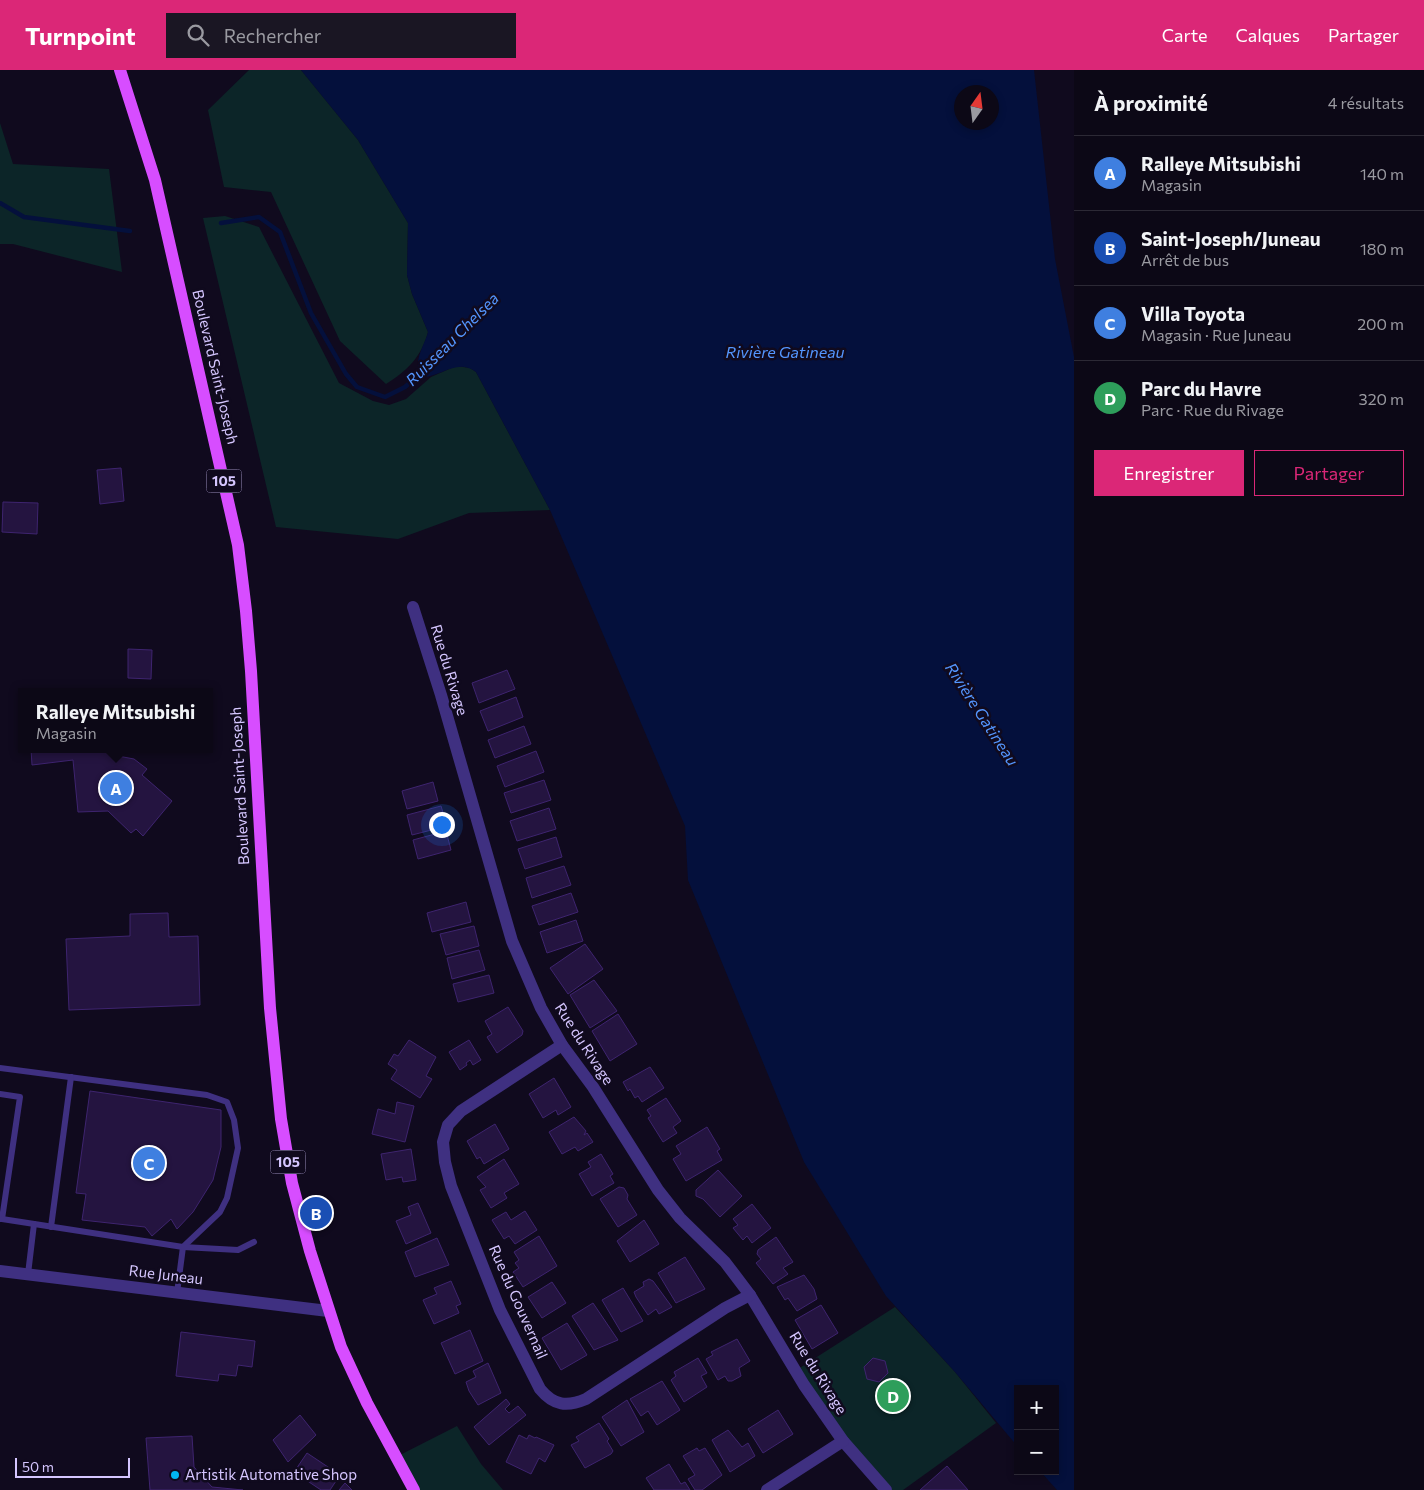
<!DOCTYPE html>
<html lang="fr">
<meta charset="utf-8">
<style>
body{margin:0;font-family:Commissioner,sans-serif;background:#1a1623;color:#f1f3f6}
.controls{position:absolute;right:15px;bottom:15px;display:grid;overflow:hidden;border-radius:0px;box-shadow:0 2px 8px #0003}
.controls button{width:45px;height:45px;display:grid;place-items:center;padding:0;border:0;border-bottom:1px solid #2c2935;background:#0c0816;color:#f1f3f6;font:25px sans-serif}
.compass{position:absolute;left:954px;top:15px;width:45px;height:45px;border-radius:50%;background:#0c0816;box-shadow:0 2px 8px #0003;rotate:14deg}
.scale{position:absolute;left:15px;bottom:12px;width:115px;box-sizing:border-box;padding-left:5px;border:2px solid #d5c6ff;border-top:0;font-size:14px;line-height:18px;white-space:nowrap;color:#d5c6ff;-webkit-text-stroke:4px #100a1e;paint-order:stroke}
.you{position:absolute;left:441px;top:754px;width:18px;height:18px;margin:-12px;border:4px solid #fff;border-radius:50%;background:#1a73e8;box-shadow:0 0 0 8px #1a73e833}
.badge{display:grid;place-items:center;width:32px;height:32px;border-radius:50%;background:#db2777;color:#fff;font-size:16px;font-weight:700}
.pin{position:absolute;translate:-50% -50%;border:2px solid #fff;box-shadow:0 1px 5px #0006}
.popup{position:absolute;left:18px;top:618px;width:195px;height:65px;box-sizing:border-box;display:grid;place-content:center;border-radius:0px;background:#0c0816;filter:drop-shadow(0 1px 4px #0005);font-size:16px;white-space:nowrap;color:#9a9aa1}
.popup b{font-size:19px;color:#f1f3f6}
.popup::after{content:'';position:absolute;left:50%;top:100%;margin-left:-10px;border:10px solid transparent;border-top-color:#0c0816}
.list{margin:0;padding:0;list-style:none}
h2{display:flex;justify-content:space-between;align-items:center;height:65px;margin:0;padding:0 20px;font-size:21px}
h2 small{font-size:16px;font-weight:400;color:#9a9aa1}
.list li{display:grid;grid-template-columns:32px 1fr auto;gap:15px;align-items:center;box-sizing:border-box;height:75px;padding:0 20px;border-top:1px solid #2c2935}
.list b{display:block;font-size:19px;white-space:nowrap}
.list p{margin:0;font-size:16px;white-space:nowrap;color:#9a9aa1}
.list em{font-size:16px;font-style:normal;color:#9a9aa1}
.actions{display:flex;gap:10px;padding:15px 20px}
.actions a{flex:1;padding:11px 0;border:1px solid #db2777;border-radius:0px;text-align:center;font-size:18px;color:#db2777}
.actions .main{background:#db2777;color:#fff}
.icon{flex:none;width:28px;height:28px;fill:none;stroke:currentColor;stroke-width:2;stroke-linecap:round;stroke-linejoin:round}
.map{position:relative;flex:none;width:1074px;height:1420px;overflow:hidden}
header{display:flex;align-items:center;gap:30px;box-sizing:border-box;height:70px;padding:0 25px;background:#db2777;color:#fff}
header strong{font-size:24px}
nav{display:flex;gap:28px;margin-inline-start:auto;font-size:18px}
.search{width:350px;height:45px;background:#1a1623;display:flex;align-items:center;gap:12px;box-sizing:border-box;padding:0 18px;border-radius:0px;color:#9a9aa1;font-size:19px}
main{display:flex}
aside{flex:1;background:#0c0816}
.map>svg:first-child{display:block}
</style>
<header>
<strong>Turnpoint</strong>
<div class="search"><svg class="icon" aria-label="search" viewBox="0 0 24 24"><circle cx="10" cy="10" r="6"/><path d="M15 15l6 6"/></svg>Rechercher</div>
<nav><a>Carte</a><a>Calques</a><a>Partager</a></nav>
</header>
<main>
<div class="map">
<svg width="1074" height="1420" viewBox="0 0 1074 1420">
<rect width="100%" height="100%" fill="#100a1e"/>
<!-- green -->
<g fill="#0c2528">
<path d="M249 0H301L358 70 408 153 407 205 412 224 428 262C422 286 407 301 386 314L340 271 271 122 224 117 208 40Z"/>
<path d="M0 53 13 94 109 99 122 202 13 174H0Z"/>
<path d="M225 146 259 157 339 313 373 331 389 335 406 329 431 307 456 296 470 298 476 302 550 440 469 443 398 469 276 457 203 148Z"/>
<path d="M895 1237 955 1302 996 1353 903 1420H886L795 1301Z"/>
<path d="M457 1356 481 1394 503 1420H414L396 1387Z"/>
</g>
<!-- water -->
<path fill="#04103c" fill-rule="evenodd" d="M301 0H1034L1055 189 1074 287V1420H1057L1040 1401H1055V1319H1018V1377L955 1302 886 1226 804 1092 688 810 685 756 550 440 476 302C458 288 442 306 423 307 411 293 424 277 428 262L412 224 407 205 408 153 358 70ZM962 22H992V52H962Z"/>
<g fill="none" stroke-linecap="round" stroke-linejoin="round">
<!-- stream -->
<g stroke="#04103c" stroke-width="4.5">
<path d="M0 133 24 147 130 161"/>
<path d="M221 153 259 147 280 162 311 243 346 304 357 317 385 327 405 317 424 300"/>
</g>
</g>
<!-- building -->
<g fill="#241440" stroke="#3e246f">
<path d="M121 398 124 431 100 434 97 400Z"/>
<path d="M3 432 38 433 37 464 2 462Z"/>
<path d="M128 579 152 580 151 609 128 608Z"/>
<path d="M507 600 515 619 479 633 472 613Z"/>
<path d="M516 627 523 647 488 661 480 641Z"/>
<path d="M524 656 531 674 495 688 488 670Z"/>
<path d="M31 679H118V686L134 689 147 699 142 705 172 731 143 766 136 759 131 763 108 741 78 742 73 690 32 695Z"/>
<path d="M536 681 544 702 505 717 497 696Z"/>
<path d="M544 710 551 730 511 743 504 723Z"/>
<path d="M433 712 438 731 407 739 402 721Z"/>
<path d="M441 736 447 756 412 765 407 745Z"/>
<path d="M549 738 556 759 517 771 510 751Z"/>
<path d="M446 761 451 780 418 789 413 770Z"/>
<path d="M556 767 562 787 525 799 518 779Z"/>
<path d="M564 796 571 815 532 828 526 808Z"/>
<path d="M571 823 578 842 539 855 532 836Z"/>
<path d="M466 832 471 852 432 862 427 843Z"/>
<path d="M168 843 169 867 198 866 200 935 69 940 66 869 130 866V844Z"/>
<path d="M576 850 583 871 547 883 540 862Z"/>
<path d="M474 856 479 876 446 885 440 864Z"/>
<path d="M585 874 603 899 568 924 550 898Z"/>
<path d="M479 880 485 900 452 909 447 888Z"/>
<path d="M489 905 494 923 458 932 453 914Z"/>
<path d="M594 910 617 941 590 958 570 925Z"/>
<path d="M508 937 523 961 522 965 497 983 487 967 492 964 485 951Z"/>
<path d="M618 944 637 974 610 991 592 961Z"/>
<path d="M409 970 436 987 426 1006 432 1009 420 1028 391 1009 397 1000 388 994 394 984 398 986Z"/>
<path d="M469 970 481 990 473 995 470 990 466 993 467 995 460 1000 449 982Z"/>
<path d="M650 997 664 1018 642 1032 638 1026 635 1028 630 1019 628 1021 623 1012Z"/>
<path d="M554 1008 571 1037 558 1045 556 1040 543 1048 529 1024Z"/>
<path d="M90 1021 221 1040V1077L213 1110 193 1142 177 1159 171 1149 152 1166 145 1157 82 1150 86 1124 76 1123Z"/>
<path d="M666 1028 681 1051 673 1057 677 1063 663 1072 648 1048 651 1046 647 1040Z"/>
<path d="M397 1032 414 1036 405 1072 372 1064 378 1039 395 1044Z"/>
<path d="M574 1047 586 1061 584 1065 587 1063 593 1072 578 1081 575 1077 562 1084 549 1062Z"/>
<path d="M495 1054 509 1079 484 1094 480 1087 477 1089 467 1071Z"/>
<path d="M707 1057 720 1079 717 1081 722 1090 686 1111 673 1089 681 1084 676 1076Z"/>
<path d="M411 1079 416 1110 403 1112 402 1107 386 1110 381 1084Z"/>
<path d="M601 1084 613 1104 610 1106 614 1113 592 1126 579 1104 591 1097 588 1092Z"/>
<path d="M504 1089 519 1114 504 1123 507 1128 491 1138 480 1120 486 1117 477 1107Z"/>
<path d="M718 1100 742 1126 720 1147 703 1129 696 1126V1120Z"/>
<path d="M619 1117 624 1118 628 1125 627 1129 637 1145 618 1157 600 1129Z"/>
<path d="M418 1133 431 1163 406 1174 396 1151 411 1145 408 1137Z"/>
<path d="M752 1134 771 1158 752 1173 747 1166 743 1170 733 1158 738 1155 733 1149Z"/>
<path d="M525 1141 537 1160 515 1174 509 1166 504 1169 492 1150 506 1142 511 1150Z"/>
<path d="M644 1150 659 1174 630 1192 617 1171Z"/>
<path d="M539 1166 557 1196 523 1217 513 1202 519 1198 515 1193 519 1190 514 1182Z"/>
<path d="M776 1167 793 1192 783 1198 788 1204 773 1214 756 1193 761 1189 757 1184 758 1180Z"/>
<path d="M437 1168 449 1195 415 1207 405 1182Z"/>
<path d="M685 1187 705 1219 676 1233 658 1203Z"/>
<path d="M804 1205 814 1219 817 1229 797 1241 788 1228 785 1230 777 1217Z"/>
<path d="M649 1209 653 1211 672 1237 659 1244 656 1239 648 1245 636 1227 634 1222 644 1216 643 1212Z"/>
<path d="M451 1211 461 1234 456 1236 459 1243 434 1254 423 1230 437 1224 434 1218Z"/>
<path d="M552 1212 566 1233 542 1248 528 1227Z"/>
<path d="M623 1218 643 1251 621 1262 602 1230Z"/>
<path d="M593 1233 618 1270 594 1280 572 1246Z"/>
<path d="M821 1235 838 1263 812 1279 795 1250Z"/>
<path d="M567 1253 587 1285 561 1300 542 1268Z"/>
<path d="M470 1260 483 1291 455 1304 441 1273Z"/>
<path d="M181 1262 255 1271 252 1297 238 1295 236 1306 219 1304 218 1311 176 1306Z"/>
<path d="M737 1269 750 1291 739 1298 741 1306 732 1311H728L725 1306 718 1310 706 1289 713 1285 711 1282Z"/>
<path d="M698 1288 707 1303 701 1306 707 1317 684 1332 671 1310 676 1306 674 1302Z"/>
<path d="M873 1288 885 1291 888 1303 879 1312 867 1309 864 1297Z"/>
<path d="M488 1293 501 1323 478 1335 469 1321 466 1312 476 1307 473 1301Z"/>
<path d="M662 1311 680 1340 657 1355 648 1341 641 1346 630 1329Z"/>
<path d="M506 1329 510 1334 505 1339 509 1343 518 1336 526 1345 489 1375 474 1357Z"/>
<path d="M627 1330 644 1362 621 1376 602 1347Z"/>
<path d="M778 1340 793 1364 763 1383 748 1359Z"/>
<path d="M300 1345 316 1365 288 1392 273 1370Z"/>
<path d="M599 1353 609 1369 607 1371 613 1381 611 1384 585 1398 571 1375 579 1371 576 1367Z"/>
<path d="M728 1360 742 1377 748 1373 755 1386 730 1402 712 1370Z"/>
<path d="M519 1365 527 1369 529 1365 535 1368 536 1367 554 1375 545 1392 539 1388 531 1404 506 1392Z"/>
<path d="M192 1366 194 1397 212 1417 243 1420H150L146 1368Z"/>
<path d="M697 1378 699 1381 705 1378 722 1405 702 1420H695L688 1409 695 1405 683 1386Z"/>
<path d="M307 1383 340 1405 330 1420H321L294 1402Z"/>
<path d="M669 1394 681 1414 685 1412 690 1420H654L646 1408Z"/>
<path d="M947 1396 968 1420H920Z"/>
<path d="M345 1413 352 1420H339Z"/>
</g>
<g fill="none" stroke-linecap="round" stroke-linejoin="round">
<!-- service -->
<g stroke="#3f3081" stroke-width="6">
<path d="M0 998 207 1025 227 1032 234 1050 238 1078 227 1128 220 1142 183 1177 177 1223"/>
<path d="M0 1024 20 1027 2 1149H0"/>
<path d="M2 1149 183 1177 238 1180 254 1172"/>
<path d="M51 1157 71 1007"/>
<path d="M28 1204 34 1154"/>
</g>
<!-- minor -->
<g stroke="#3f3081" stroke-width="12">
<path d="M413 537 441 625 512 871 541 938 562 975 593 1017 658 1120 680 1148 725 1192 750 1225 804 1315 843 1371 886 1420"/>
<path d="M562 975 461 1041 448 1055 443 1072 445 1092 451 1116 500 1240 540 1319C554 1336 567 1337 586 1329L725 1238 750 1225"/>
<path d="M0 1201 328 1241"/>
<path d="M767 1420 843 1371"/>
</g>
<!-- primary -->
<path stroke="#d74dff" stroke-width="12" d="M120 0 155 110 238 475 246 541 251 601 270 938 281 1049 292 1113 310 1181 341 1277 367 1333 414 1420"/>
</g>
<!-- markers -->
<circle fill="#00b5f1" stroke="#100a1e" stroke-width="2" cx="175" cy="1405" r="5"/>
<g text-anchor="middle" stroke-width="5" stroke-linejoin="round" paint-order="stroke">
<!-- shield labels -->
<g fill="#100a1e" stroke="#9a8ebc" stroke-width="1">
<rect x="206.5" y="399.5" width="35" height="23" rx="4"/>
<rect x="270.5" y="1080.5" width="35" height="23" rx="4"/>
</g>
<g font-size="14" font-weight="bold" fill="#d5c6ff">
<text x="224" y="416">105</text>
<text x="288" y="1097">105</text>
</g>
<!-- street labels -->
<g font-size="15" fill="#d5c6ff" stroke="#100a1e">
<text transform="translate(215 297) rotate(77)" y="5">Boulevard Saint-Joseph</text>
<text transform="translate(449 600) rotate(73)" y="5">Rue du Rivage</text>
<text transform="translate(240 716) rotate(-93)" y="5">Boulevard Saint-Joseph</text>
<text transform="translate(584 974) rotate(57)" y="5">Rue du Rivage</text>
<text transform="translate(166 1205) rotate(7)" y="5">Rue Juneau</text>
<text transform="translate(518 1232) rotate(66)" y="5">Rue du Gouvernail</text>
<text transform="translate(818 1303) rotate(58)" y="5">Rue du Rivage</text>
</g>
<!-- poi labels -->
<g font-size="15" fill="#d5c6ff" stroke="#100a1e" text-anchor="start">
<text x="185" y="1410">Artistik Automative Shop</text>
</g>
<!-- water labels -->
<g font-size="16" font-style="italic" fill="#5496ff" stroke="#100a1e">
<text transform="translate(452 269) rotate(-45)" y="6">Ruisseau Chelsea</text>
<text x="785" y="288">Rivière Gatineau</text>
<text transform="translate(982 644) rotate(57)" y="6">Rivière Gatineau</text>
</g>
</g>
</svg>
<div class="controls">
<button>+</button>
<button>−</button>
</div>
<svg class="compass" viewBox="-18 -18 36 36"><path d="M0-13l5 13h-10z" fill="#e53935"/><path d="M0 13l5-13h-10z" fill="#9a9aa1"/></svg>
<div class="scale">50 m</div>
<div class="you"></div>
<div class="pin badge" style="left:116px;top:718px;background:#3f7fe0">A</div>
<div class="popup"><b>Ralleye Mitsubishi</b>Magasin</div>
<div class="pin badge" style="left:316px;top:1143px;background:#1a4fb4">B</div>
<div class="pin badge" style="left:149px;top:1093px;background:#3f7fe0">C</div>
<div class="pin badge" style="left:893px;top:1326px;background:#2e9e5b">D</div>
</div>
<aside>
<h2>À proximité<small>4 résultats</small></h2>
<ul class="list">
<li><span class="badge" style="background:#3f7fe0">A</span><div><b>Ralleye Mitsubishi</b><p>Magasin</p></div><em>140 m</em></li>
<li><span class="badge" style="background:#1a4fb4">B</span><div><b>Saint-Joseph/Juneau</b><p>Arrêt de bus</p></div><em>180 m</em></li>
<li><span class="badge" style="background:#3f7fe0">C</span><div><b>Villa Toyota</b><p>Magasin · Rue Juneau</p></div><em>200 m</em></li>
<li><span class="badge" style="background:#2e9e5b">D</span><div><b>Parc du Havre</b><p>Parc · Rue du Rivage</p></div><em>320 m</em></li>
</ul>
<div class="actions"><a class="main">Enregistrer</a><a>Partager</a></div>
</aside>
</main>
